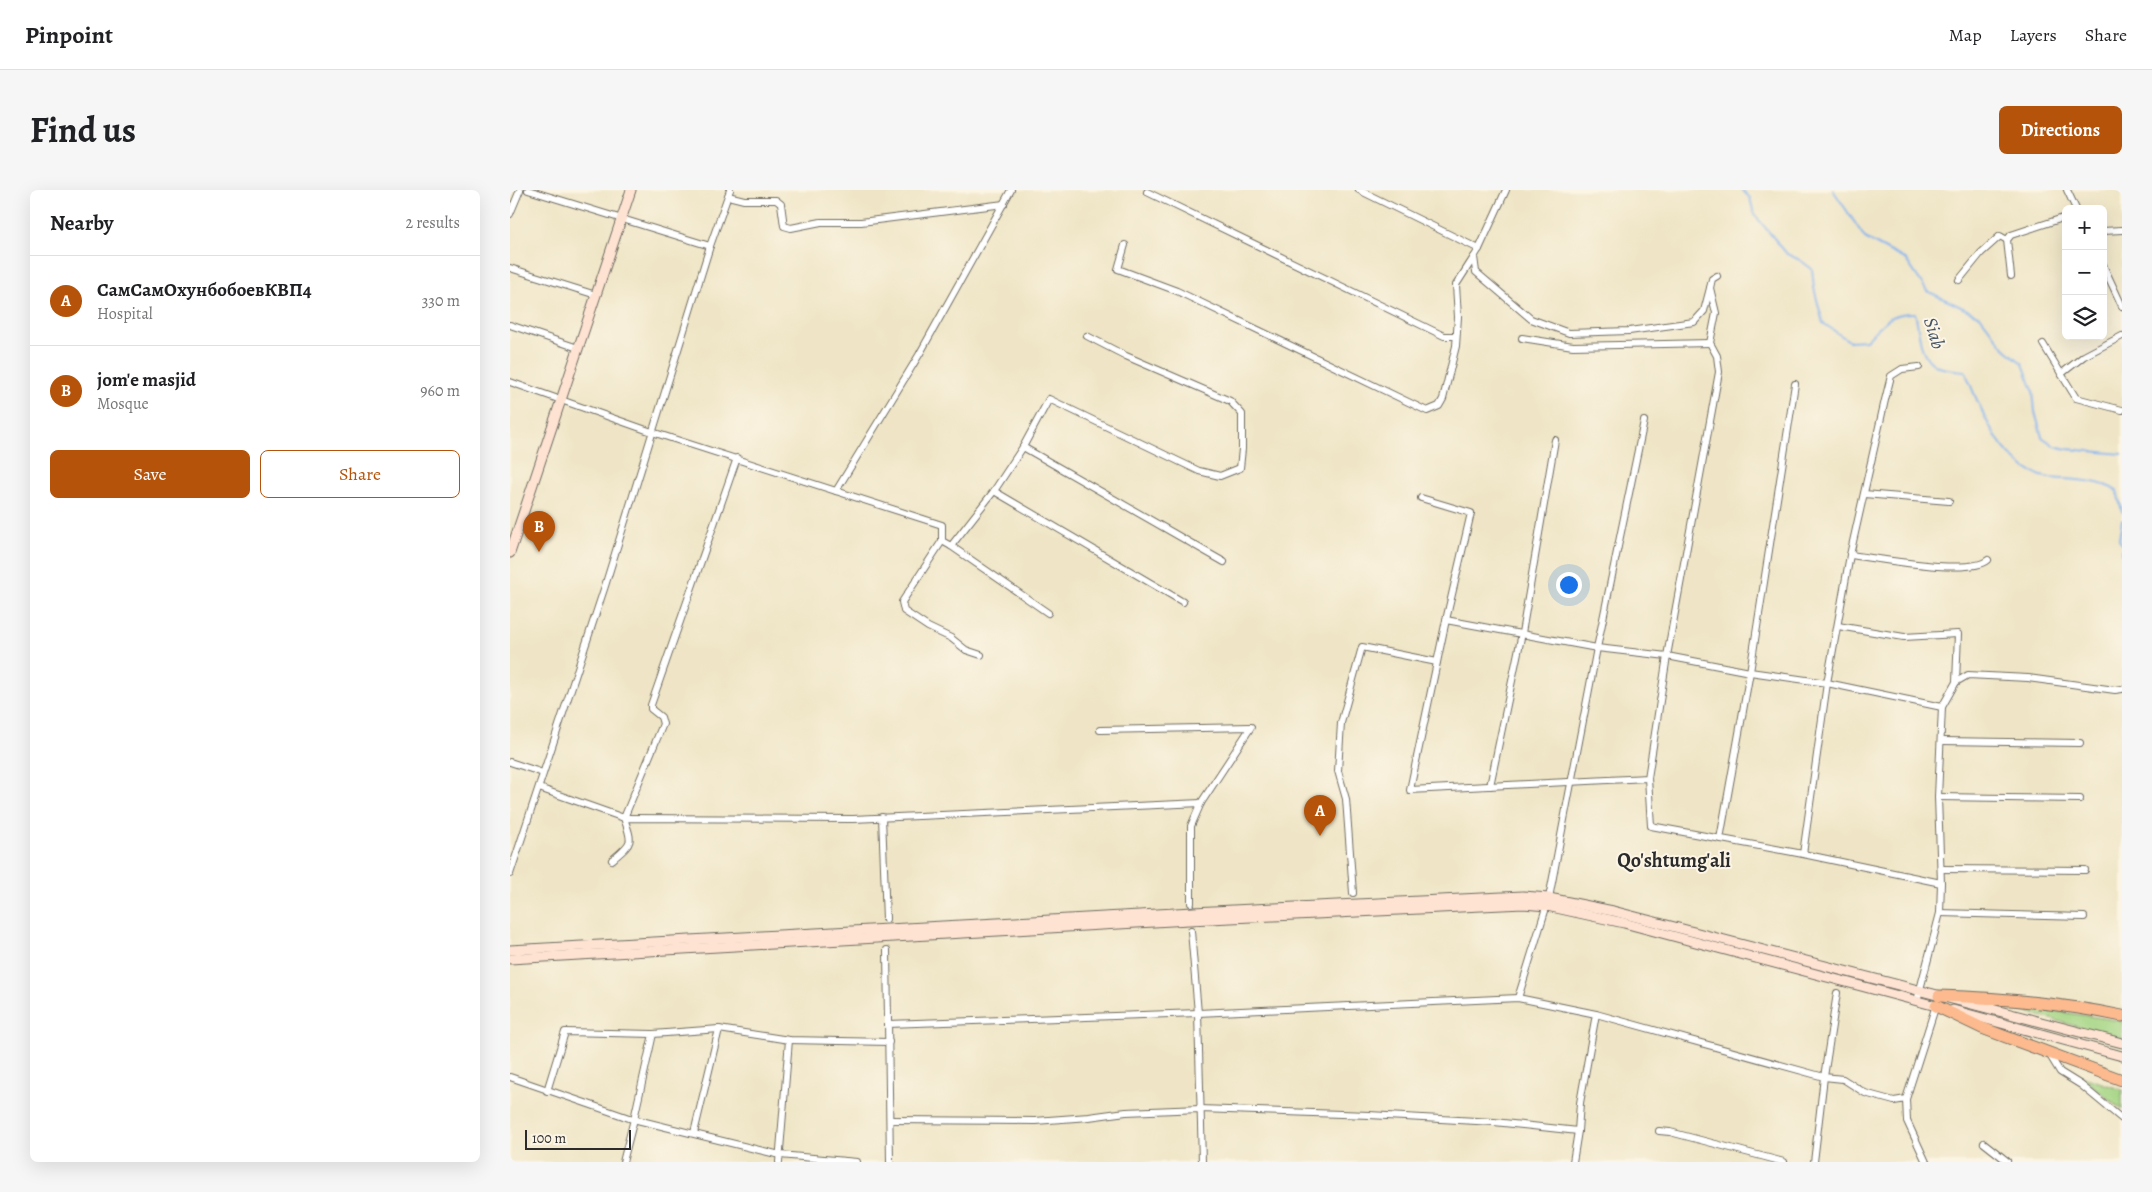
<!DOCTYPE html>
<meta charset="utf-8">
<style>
body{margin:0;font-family:Alegreya,serif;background:#f6f6f6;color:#202124}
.controls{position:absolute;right:15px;top:15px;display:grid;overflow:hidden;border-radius:8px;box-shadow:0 5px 20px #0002}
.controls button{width:45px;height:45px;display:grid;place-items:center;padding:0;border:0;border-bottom:1px solid #e0e0e0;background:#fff;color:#202124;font:25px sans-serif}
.scale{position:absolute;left:15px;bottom:12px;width:106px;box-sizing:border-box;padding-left:5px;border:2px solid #2b2b2b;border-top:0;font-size:14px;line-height:18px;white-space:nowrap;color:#2b2b2b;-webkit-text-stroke:4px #fcf5e5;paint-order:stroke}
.you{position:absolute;left:1058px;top:394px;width:18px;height:18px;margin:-12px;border:4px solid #fff;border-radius:50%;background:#1a73e8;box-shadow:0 0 0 8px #1a73e833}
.badge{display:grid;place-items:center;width:32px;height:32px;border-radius:50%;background:#b45309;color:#fff;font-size:16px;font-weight:700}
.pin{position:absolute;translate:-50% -41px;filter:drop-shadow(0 1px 2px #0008)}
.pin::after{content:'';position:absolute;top:26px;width:18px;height:15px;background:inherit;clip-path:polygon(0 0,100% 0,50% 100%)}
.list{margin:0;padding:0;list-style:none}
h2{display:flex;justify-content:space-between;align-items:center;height:65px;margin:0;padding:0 20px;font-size:21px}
h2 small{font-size:16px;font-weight:400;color:#757577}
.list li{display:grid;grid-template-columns:32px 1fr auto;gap:15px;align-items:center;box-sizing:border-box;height:90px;padding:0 20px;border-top:1px solid #e0e0e0}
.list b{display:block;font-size:19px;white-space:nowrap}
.list p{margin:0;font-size:16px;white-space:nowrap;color:#757577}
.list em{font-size:16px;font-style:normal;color:#757577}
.actions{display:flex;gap:10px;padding:15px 20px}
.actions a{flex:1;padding:11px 0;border:1px solid #b45309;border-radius:8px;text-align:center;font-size:18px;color:#b45309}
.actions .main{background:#b45309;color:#fff}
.icon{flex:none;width:28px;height:28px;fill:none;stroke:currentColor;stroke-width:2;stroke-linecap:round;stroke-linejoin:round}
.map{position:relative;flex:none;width:1612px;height:972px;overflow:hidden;border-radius:8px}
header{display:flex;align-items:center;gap:30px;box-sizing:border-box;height:70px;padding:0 25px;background:#fff;border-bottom:1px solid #e0e0e0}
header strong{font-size:24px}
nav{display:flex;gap:28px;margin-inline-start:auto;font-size:18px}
.intro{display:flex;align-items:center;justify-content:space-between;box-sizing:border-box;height:120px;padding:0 30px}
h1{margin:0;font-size:35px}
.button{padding:12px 22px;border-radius:8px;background:#b45309;color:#fff;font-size:18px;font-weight:700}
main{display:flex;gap:30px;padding:0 30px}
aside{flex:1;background:#fff;border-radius:8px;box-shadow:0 5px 20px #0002}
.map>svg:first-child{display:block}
</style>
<header>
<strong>Pinpoint</strong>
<nav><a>Map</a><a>Layers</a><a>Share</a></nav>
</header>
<div class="intro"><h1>Find us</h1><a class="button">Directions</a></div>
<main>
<aside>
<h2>Nearby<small>2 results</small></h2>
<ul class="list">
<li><span class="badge">A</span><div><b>СамСамОхунбобоевКВП4</b><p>Hospital</p></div><em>330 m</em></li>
<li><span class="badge">B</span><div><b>jom'e masjid</b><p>Mosque</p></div><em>960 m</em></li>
</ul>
<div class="actions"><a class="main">Save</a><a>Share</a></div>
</aside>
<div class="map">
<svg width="1612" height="972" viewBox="0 0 1612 972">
<rect width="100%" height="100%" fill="#fcf5e5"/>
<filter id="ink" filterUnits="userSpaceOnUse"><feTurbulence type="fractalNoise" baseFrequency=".02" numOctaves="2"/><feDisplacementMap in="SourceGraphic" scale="10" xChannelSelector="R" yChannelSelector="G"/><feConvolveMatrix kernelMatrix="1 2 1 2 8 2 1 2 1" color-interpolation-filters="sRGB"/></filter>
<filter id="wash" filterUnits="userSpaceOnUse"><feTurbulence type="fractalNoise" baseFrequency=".0096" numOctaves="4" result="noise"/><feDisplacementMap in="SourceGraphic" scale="20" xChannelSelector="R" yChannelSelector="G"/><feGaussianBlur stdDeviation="1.12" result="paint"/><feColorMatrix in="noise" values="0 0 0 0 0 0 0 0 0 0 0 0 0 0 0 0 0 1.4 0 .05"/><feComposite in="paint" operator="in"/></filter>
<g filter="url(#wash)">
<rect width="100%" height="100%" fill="#efe5c6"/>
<!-- green -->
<g fill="#a4d584" stroke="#688058">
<path d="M1477 811 1612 831V849Z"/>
<path d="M1571 886 1612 900V920Z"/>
</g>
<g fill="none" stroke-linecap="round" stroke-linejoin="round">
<!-- stream -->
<g stroke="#81b2ed" stroke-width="2">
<path d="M1232 0 1240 8 1244 24 1277 64 1290 70 1302 79 1304 98 1313 133 1339 151 1356 150C1373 134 1379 122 1405 123 1410 140 1408 168 1427 176 1435 180 1447 180 1455 181 1470 220 1494 281 1540 288 1562 290 1588 289 1607 301L1612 322"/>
<path d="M1323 0 1355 48 1396 70 1417 101 1470 126 1495 159 1513 174 1523 200 1525 222 1532 247 1545 256 1557 259 1612 264"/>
<path d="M1612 330 1609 350 1612 354"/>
<path d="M1612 360V364"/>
</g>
</g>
</g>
<g filter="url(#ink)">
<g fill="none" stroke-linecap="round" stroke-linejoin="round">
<!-- street casing -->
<g stroke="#706c61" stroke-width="8">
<g id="street">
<path d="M18 0 200 56"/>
<path d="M849 0 969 59 964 67 966 82 1021 129 1059 143 1119 141 1184 132 1194 121 1200 98 1206 123 1200 153 1207 166 1209 182 1157 466 1138 588 900 600 936 430 961 323 911 308"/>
<path d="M1557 0 1566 19"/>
<path d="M637 2 934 146H946"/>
<path d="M218 6 234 10H266L271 14 274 36 281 38 311 32H351L494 14"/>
<path d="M0 24 10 0"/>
<path d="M1593 41 1612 40"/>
<path d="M615 55 608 79 667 101 917 221 929 216 933 209 946 156 948 127 946 95 964 67"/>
<path d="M969 59 996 0"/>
<path d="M1593 75 1612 116"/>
<path d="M0 78 86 105"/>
<path d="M1501 86 1497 50 1501 45 1556 27"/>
<path d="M1449 90 1471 63 1490 46 1497 50"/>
<path d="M1200 98 1202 89 1207 86"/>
<path d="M0 135 68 158"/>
<path d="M577 146 616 166 720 211 732 224V259L730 278 710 286 689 281 539 209 513 257 714 372"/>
<path d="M1012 148 1063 156 1200 153"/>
<path d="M1533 154 1566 208 1612 220"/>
<path d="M1551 184 1574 166 1612 146"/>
<path d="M0 192 142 242 432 335V351"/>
<path d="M513 257 484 301 673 412"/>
<path d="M326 301 409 165 501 0"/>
<path d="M484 301 441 356 538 423"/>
<path d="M1354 304 1439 311"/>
<path d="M441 356 432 351 392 412 394 421 418 437 441 448 456 460 471 465"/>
<path d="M1340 365C1366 368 1460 386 1478 370"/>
<path d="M936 430 1087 458 1157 466 1240 482 1317 493 1432 517"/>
<path d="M1328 436 1394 447 1448 444 1446 492"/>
<path d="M590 540 741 537 691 613 681 636V713"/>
<path d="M1432 551 1570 553"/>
<path d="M0 572 33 583"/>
<path d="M1138 588 1141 636 1293 664 1431 693"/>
<path d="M980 596 1012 443 1045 250"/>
<path d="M29 598 114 628 153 534 151 527 141 519V515L227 268"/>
<path d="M1428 607 1570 609"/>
<path d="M372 627 376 729"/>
<path d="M1210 649 1240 482 1285 194"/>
<path d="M1293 664 1317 493 1340 365 1375 210 1381 186 1392 179 1409 177"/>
<path d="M102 670C123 652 123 654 114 628L343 629 691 613"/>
<path d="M1431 679 1575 680"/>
<path d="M0 684 95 396 200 56 220 0"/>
<path d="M843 703 836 609 828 581 831 533 852 457 927 472"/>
<path d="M1430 723 1574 727"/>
<path d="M681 741 688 823 692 972"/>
<path d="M377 760 380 972"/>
<path d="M1327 803 1314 887 1333 889 1355 903 1362 905 1384 911 1396 909"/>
<path d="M1008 808 1039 708 1087 458 1134 231"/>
<path d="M1407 811 1430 723 1431 693 1428 607 1432 517 1446 492 1458 485 1518 488 1605 500 1612 499"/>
<path d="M378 834 688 823 1008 808 1086 824 1314 887 1304 972"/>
<path d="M1539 864 1550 882 1571 895 1612 929"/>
<path d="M0 887 119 928 270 965 347 972"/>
<path d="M37 901 55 842 143 844 209 839 279 850 379 852"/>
<path d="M380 930 525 931 579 927 616 922 690 919 859 925 984 932 1068 941"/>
<path d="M1149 941 1160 942 1274 972"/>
<path d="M184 943 209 839"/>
<path d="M1474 953 1497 971"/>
<path d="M113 972 124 929 143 844"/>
<path d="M269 972 279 850"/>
<path d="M1063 972 1068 941 1070 913 1086 824"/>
<path d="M1416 972 1397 931 1396 909 1426 815"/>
</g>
</g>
<!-- secondary casing -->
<g stroke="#706c61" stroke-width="11">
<g id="secondary">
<path d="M0 363 121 0"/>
<path d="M0 760 683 722 1013 706 1039 708 1103 721 1612 853"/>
<path d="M0 769 679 730 1013 714 1037 716 1114 733 1430 817"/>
<path d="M1443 820 1612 866"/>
</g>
</g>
<!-- highway casing -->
<g stroke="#706c61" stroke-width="13">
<g id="highway">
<path d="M1429 806C1490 808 1552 813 1612 826"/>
<path d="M1426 816 1472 838 1612 890"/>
</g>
</g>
<!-- street -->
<use href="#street" stroke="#fff" stroke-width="6"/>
<!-- secondary -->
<use href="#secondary" stroke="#fee3d2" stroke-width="9"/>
<!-- highway -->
<use href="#highway" stroke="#fcba8e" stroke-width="11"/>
</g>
</g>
<g text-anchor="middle" stroke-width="4" stroke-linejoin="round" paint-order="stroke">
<!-- water labels -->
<g font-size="19" font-style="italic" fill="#455465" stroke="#fcf5e5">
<text transform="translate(1425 143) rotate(73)" y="7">Siab</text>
</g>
<!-- quarter labels -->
<g font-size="20" font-weight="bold" fill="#2b2b2b" stroke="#fcf5e5">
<text x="1164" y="677">Qo'shtumg'ali</text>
</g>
</g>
</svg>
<div class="controls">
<button>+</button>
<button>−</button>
<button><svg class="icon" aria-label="layers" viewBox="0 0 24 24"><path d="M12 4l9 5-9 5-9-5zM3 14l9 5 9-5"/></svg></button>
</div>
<div class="scale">100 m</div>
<div class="you"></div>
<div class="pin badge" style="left:810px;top:646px">A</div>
<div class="pin badge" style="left:29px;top:362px">B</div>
</div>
</main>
